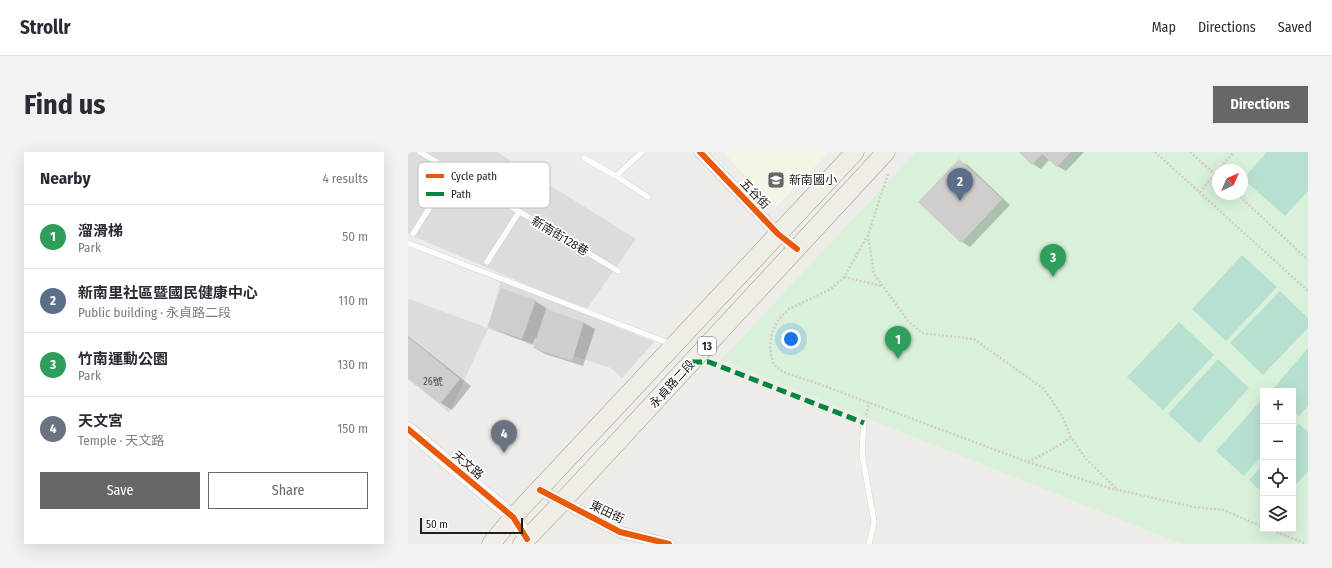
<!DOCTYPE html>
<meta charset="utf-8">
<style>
body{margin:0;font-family:"Fira Sans Condensed","Noto Sans TC",sans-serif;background:#f2f2f3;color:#2b2b33}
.controls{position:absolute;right:12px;bottom:12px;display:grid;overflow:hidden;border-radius:0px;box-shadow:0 4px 16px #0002}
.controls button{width:36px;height:36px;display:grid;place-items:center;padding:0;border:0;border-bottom:1px solid #e1e1e2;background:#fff;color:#2b2b33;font:20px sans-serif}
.compass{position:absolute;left:804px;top:12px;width:36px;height:36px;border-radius:50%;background:#fff;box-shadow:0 4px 16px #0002;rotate:44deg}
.scale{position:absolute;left:12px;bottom:10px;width:103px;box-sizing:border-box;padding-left:4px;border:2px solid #202020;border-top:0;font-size:11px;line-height:14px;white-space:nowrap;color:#202020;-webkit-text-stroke:3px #fff;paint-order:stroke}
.you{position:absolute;left:383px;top:187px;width:14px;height:14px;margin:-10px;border:3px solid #fff;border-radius:50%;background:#1a73e8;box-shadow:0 0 0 6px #1a73e833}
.badge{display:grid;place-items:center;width:26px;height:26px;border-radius:50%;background:#686766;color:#fff;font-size:13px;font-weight:700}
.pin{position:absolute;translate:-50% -33px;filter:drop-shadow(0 1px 2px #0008)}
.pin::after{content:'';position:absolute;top:21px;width:14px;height:12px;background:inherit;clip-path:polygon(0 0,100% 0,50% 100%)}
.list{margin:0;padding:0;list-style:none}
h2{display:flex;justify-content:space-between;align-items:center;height:52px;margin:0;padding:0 16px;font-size:17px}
h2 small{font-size:13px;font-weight:400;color:#7c7c81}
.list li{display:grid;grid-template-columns:26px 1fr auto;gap:12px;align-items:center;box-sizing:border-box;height:64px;padding:0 16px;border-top:1px solid #e1e1e2}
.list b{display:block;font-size:15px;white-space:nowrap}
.list p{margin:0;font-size:13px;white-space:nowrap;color:#7c7c81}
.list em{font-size:13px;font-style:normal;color:#7c7c81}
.actions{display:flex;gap:8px;padding:12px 16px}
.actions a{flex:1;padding:9px 0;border:1px solid #686766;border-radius:0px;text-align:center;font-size:14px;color:#686766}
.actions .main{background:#686766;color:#fff}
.icon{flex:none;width:22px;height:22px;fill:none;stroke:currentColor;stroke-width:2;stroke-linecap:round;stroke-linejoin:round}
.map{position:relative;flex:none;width:900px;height:392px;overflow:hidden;border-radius:0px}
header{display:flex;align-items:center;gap:24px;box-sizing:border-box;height:56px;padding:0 20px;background:#fff;border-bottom:1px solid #e1e1e2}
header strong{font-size:19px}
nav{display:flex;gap:22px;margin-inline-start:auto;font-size:14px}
.intro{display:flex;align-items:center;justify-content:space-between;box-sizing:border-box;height:96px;padding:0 24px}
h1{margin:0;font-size:28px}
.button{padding:10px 18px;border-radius:0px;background:#686766;color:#fff;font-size:14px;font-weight:700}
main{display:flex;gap:24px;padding:0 24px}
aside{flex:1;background:#fff;border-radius:0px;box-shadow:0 4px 16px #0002}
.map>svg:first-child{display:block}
</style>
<header>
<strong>Strollr</strong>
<nav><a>Map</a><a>Directions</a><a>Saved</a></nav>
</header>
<div class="intro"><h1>Find us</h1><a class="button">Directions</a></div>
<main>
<aside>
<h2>Nearby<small>4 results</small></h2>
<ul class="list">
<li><span class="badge" style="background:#2e9e5b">1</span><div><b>溜滑梯</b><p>Park</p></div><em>50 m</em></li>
<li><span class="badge" style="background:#5c6f8a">2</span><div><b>新南里社區暨國民健康中心</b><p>Public building · 永貞路二段</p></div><em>110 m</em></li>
<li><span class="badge" style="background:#2e9e5b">3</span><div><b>竹南運動公園</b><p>Park</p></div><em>130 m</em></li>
<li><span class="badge" style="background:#6b7280">4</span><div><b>天文宮</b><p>Temple · 天文路</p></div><em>150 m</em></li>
</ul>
<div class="actions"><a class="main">Save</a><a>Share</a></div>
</aside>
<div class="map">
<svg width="900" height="392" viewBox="0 0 900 392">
<rect width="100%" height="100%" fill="#edece9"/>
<!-- residential -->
<g fill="#dddcda">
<path d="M5 0H89L228 87 178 158 0 82V3Z"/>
<path d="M93 127 246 190 214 226 203 216 80 177 41 261 0 225V149L1 147 80 176Z"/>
</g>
<!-- education -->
<path fill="#f5f5e6" d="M315 0H421L367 56Z"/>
<!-- park -->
<path fill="#d9f1da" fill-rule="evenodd" d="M508 0H900V392H774L313 208ZM810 18H834V42H810ZM855 239H885V377H855Z"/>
<!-- pitch -->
<g fill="#b8e0d0">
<path d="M859 0H900V39L877 64 835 27Z"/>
<path d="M834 103 869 135 818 189 784 157Z"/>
<path d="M872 139 900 166V176L855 223 822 191Z"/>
<path d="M771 170 806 203 755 258 719 225Z"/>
<path d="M900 196V254L891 264 885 258V239H863Z"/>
<path d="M810 207 841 236 791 291 760 262Z"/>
<path d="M855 246V302L836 324 808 299Z"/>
<path d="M891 272 900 280V319L885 336V279Z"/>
<path d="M855 313V341L841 328Z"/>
</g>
<!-- shadow -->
<g fill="#0003">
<path d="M612 0H676L658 19 649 14 642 7 633 17 625 12Z"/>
<path d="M551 9 560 13 602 53 562 95 554 90 511 50Z"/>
<path d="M127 149 138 156V158L176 171 187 177 175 214 137 202 126 196 129 187 127 186 125 193 92 180 81 174Z"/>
<path d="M0 184 63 234 44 258 33 251 0 225Z"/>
</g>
<!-- building -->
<g fill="#d0cecc">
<path d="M611 0H663L649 15 634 2 624 13Z"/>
<path d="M551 7 594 47 553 91 510 50Z"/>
<path d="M93 136 128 148 114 187 79 175Z"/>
<path d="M138 157 176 170 164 209 125 196Z"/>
<path d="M0 185 52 227 32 252 0 227Z"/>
</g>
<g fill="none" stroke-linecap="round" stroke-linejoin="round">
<!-- service casing -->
<g stroke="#c3c3c1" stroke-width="6">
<g id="service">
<path d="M12 0 210 119"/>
<path d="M176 6 208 24 240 45"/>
<path d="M208 24 234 0"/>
<path d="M5 82 44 20"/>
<path d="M0 91 263 192"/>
<path d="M79 110 111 60"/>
<path d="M456 271 454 301 466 370 461 392"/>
</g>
</g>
<!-- minor casing -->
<g stroke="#c3c3c1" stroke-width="12">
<g id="minor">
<path d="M292 0 370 82 389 97"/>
<path d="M132 338 212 380 261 392"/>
</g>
</g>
<!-- tertiary casing -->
<g stroke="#c3c3c1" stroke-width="15">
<path id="tertiary" d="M0 277 105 365 119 387"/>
</g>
<!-- primary casing -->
<g stroke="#a29a88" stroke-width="19">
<g id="primary">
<path d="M83 392 105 365 447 0"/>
<path d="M114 392 154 350 478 0"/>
</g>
</g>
<!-- path -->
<g stroke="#d6cbc9" stroke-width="2.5" stroke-dasharray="2 2" stroke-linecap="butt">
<path d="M747 0 900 139"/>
<path d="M782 0 810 25"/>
<path d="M810 18 826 0"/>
<path d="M480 22 460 83 436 125 423 137 381 157 370 168 364 181 362 195 365 212 375 220 408 231 620 310 701 336 786 355 815 358 855 375"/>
<path d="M792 40 810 19"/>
<path d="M829 42 900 108"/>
<path d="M460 83 466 122 501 170 514 181 566 187 636 237 653 262 663 285 677 306 710 338"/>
<path d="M436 125 474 134"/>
<path d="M458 263 461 251"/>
<path d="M620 310 647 296 663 285"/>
<path d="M861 377 898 392"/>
</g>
<!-- service -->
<use href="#service" stroke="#fcfcfc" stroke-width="5.5"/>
<!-- minor -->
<use href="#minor" stroke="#fcfcfc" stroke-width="11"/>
<!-- tertiary -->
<use href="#tertiary" stroke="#fcfcfc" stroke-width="14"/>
<!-- primary -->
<use href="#primary" stroke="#f0ece6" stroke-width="18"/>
<!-- quiet -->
<path stroke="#00873e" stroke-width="5" stroke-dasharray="10 5" stroke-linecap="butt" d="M284 210H301L456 271"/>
<!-- cycleway casing -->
<g stroke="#fff" stroke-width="8">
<g id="cycleway">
<path d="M292 0 370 82 389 97"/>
<path d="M0 277 105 365 119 387"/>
<path d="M132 338 212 380 261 392"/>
</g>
</g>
<!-- cycleway -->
<use href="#cycleway" stroke="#e8590c" stroke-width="6"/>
</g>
<!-- icons -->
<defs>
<g id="school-square" transform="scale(0.9)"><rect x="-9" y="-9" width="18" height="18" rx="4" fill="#686766" stroke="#fff"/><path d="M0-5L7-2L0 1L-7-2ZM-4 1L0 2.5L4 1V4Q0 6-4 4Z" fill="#fff"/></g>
</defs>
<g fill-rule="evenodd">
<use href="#school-square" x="368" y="28"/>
</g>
<g text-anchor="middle" stroke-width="3.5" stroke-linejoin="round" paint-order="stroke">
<!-- number labels -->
<g font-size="10" fill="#4c4c4b">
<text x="25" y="233">26號</text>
</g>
<!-- shield labels -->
<rect fill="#fff" stroke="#636363" stroke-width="1" x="290" y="185" width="18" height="18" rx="3"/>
<g font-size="11" font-weight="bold" fill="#202020">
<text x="299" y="198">13</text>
</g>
<!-- poi labels -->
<g font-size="12" fill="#202020" stroke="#fff" text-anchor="start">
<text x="381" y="32">新南國小</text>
</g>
<!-- street labels -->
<g font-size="12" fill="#202020" stroke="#fff">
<text transform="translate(347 42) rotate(46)" y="4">五谷街</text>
<text transform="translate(152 84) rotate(31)" y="4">新南街128巷</text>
<text transform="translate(264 232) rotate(-47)" y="4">永貞路二段</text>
<text transform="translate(60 313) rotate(40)" y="4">天文路</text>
<text transform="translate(199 360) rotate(26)" y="4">東田街</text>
</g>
</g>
<!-- legend -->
<rect x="10" y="10" width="132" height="46" rx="6" fill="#fff" stroke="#bcbcbc" stroke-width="1"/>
<rect x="18" y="22" width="18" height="4" fill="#e8590c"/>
<rect x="18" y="40" width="18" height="4" fill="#00873e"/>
<g font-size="11" fill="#202020">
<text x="43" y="28">Cycle path</text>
<text x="43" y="46">Path</text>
</g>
</svg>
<div class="controls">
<button>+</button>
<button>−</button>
<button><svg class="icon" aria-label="locate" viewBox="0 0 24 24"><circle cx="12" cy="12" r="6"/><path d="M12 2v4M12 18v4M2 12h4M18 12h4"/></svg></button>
<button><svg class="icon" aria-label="layers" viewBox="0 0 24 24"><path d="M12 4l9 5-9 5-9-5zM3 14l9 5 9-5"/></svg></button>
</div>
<svg class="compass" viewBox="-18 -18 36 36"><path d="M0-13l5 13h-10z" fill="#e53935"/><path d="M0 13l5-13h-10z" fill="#7c7c81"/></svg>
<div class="scale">50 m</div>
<div class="you"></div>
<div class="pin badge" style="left:490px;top:207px;background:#2e9e5b">1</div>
<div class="pin badge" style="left:552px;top:49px;background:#5c6f8a">2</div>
<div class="pin badge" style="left:645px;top:125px;background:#2e9e5b">3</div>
<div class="pin badge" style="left:96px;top:301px;background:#6b7280">4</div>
</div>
</main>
